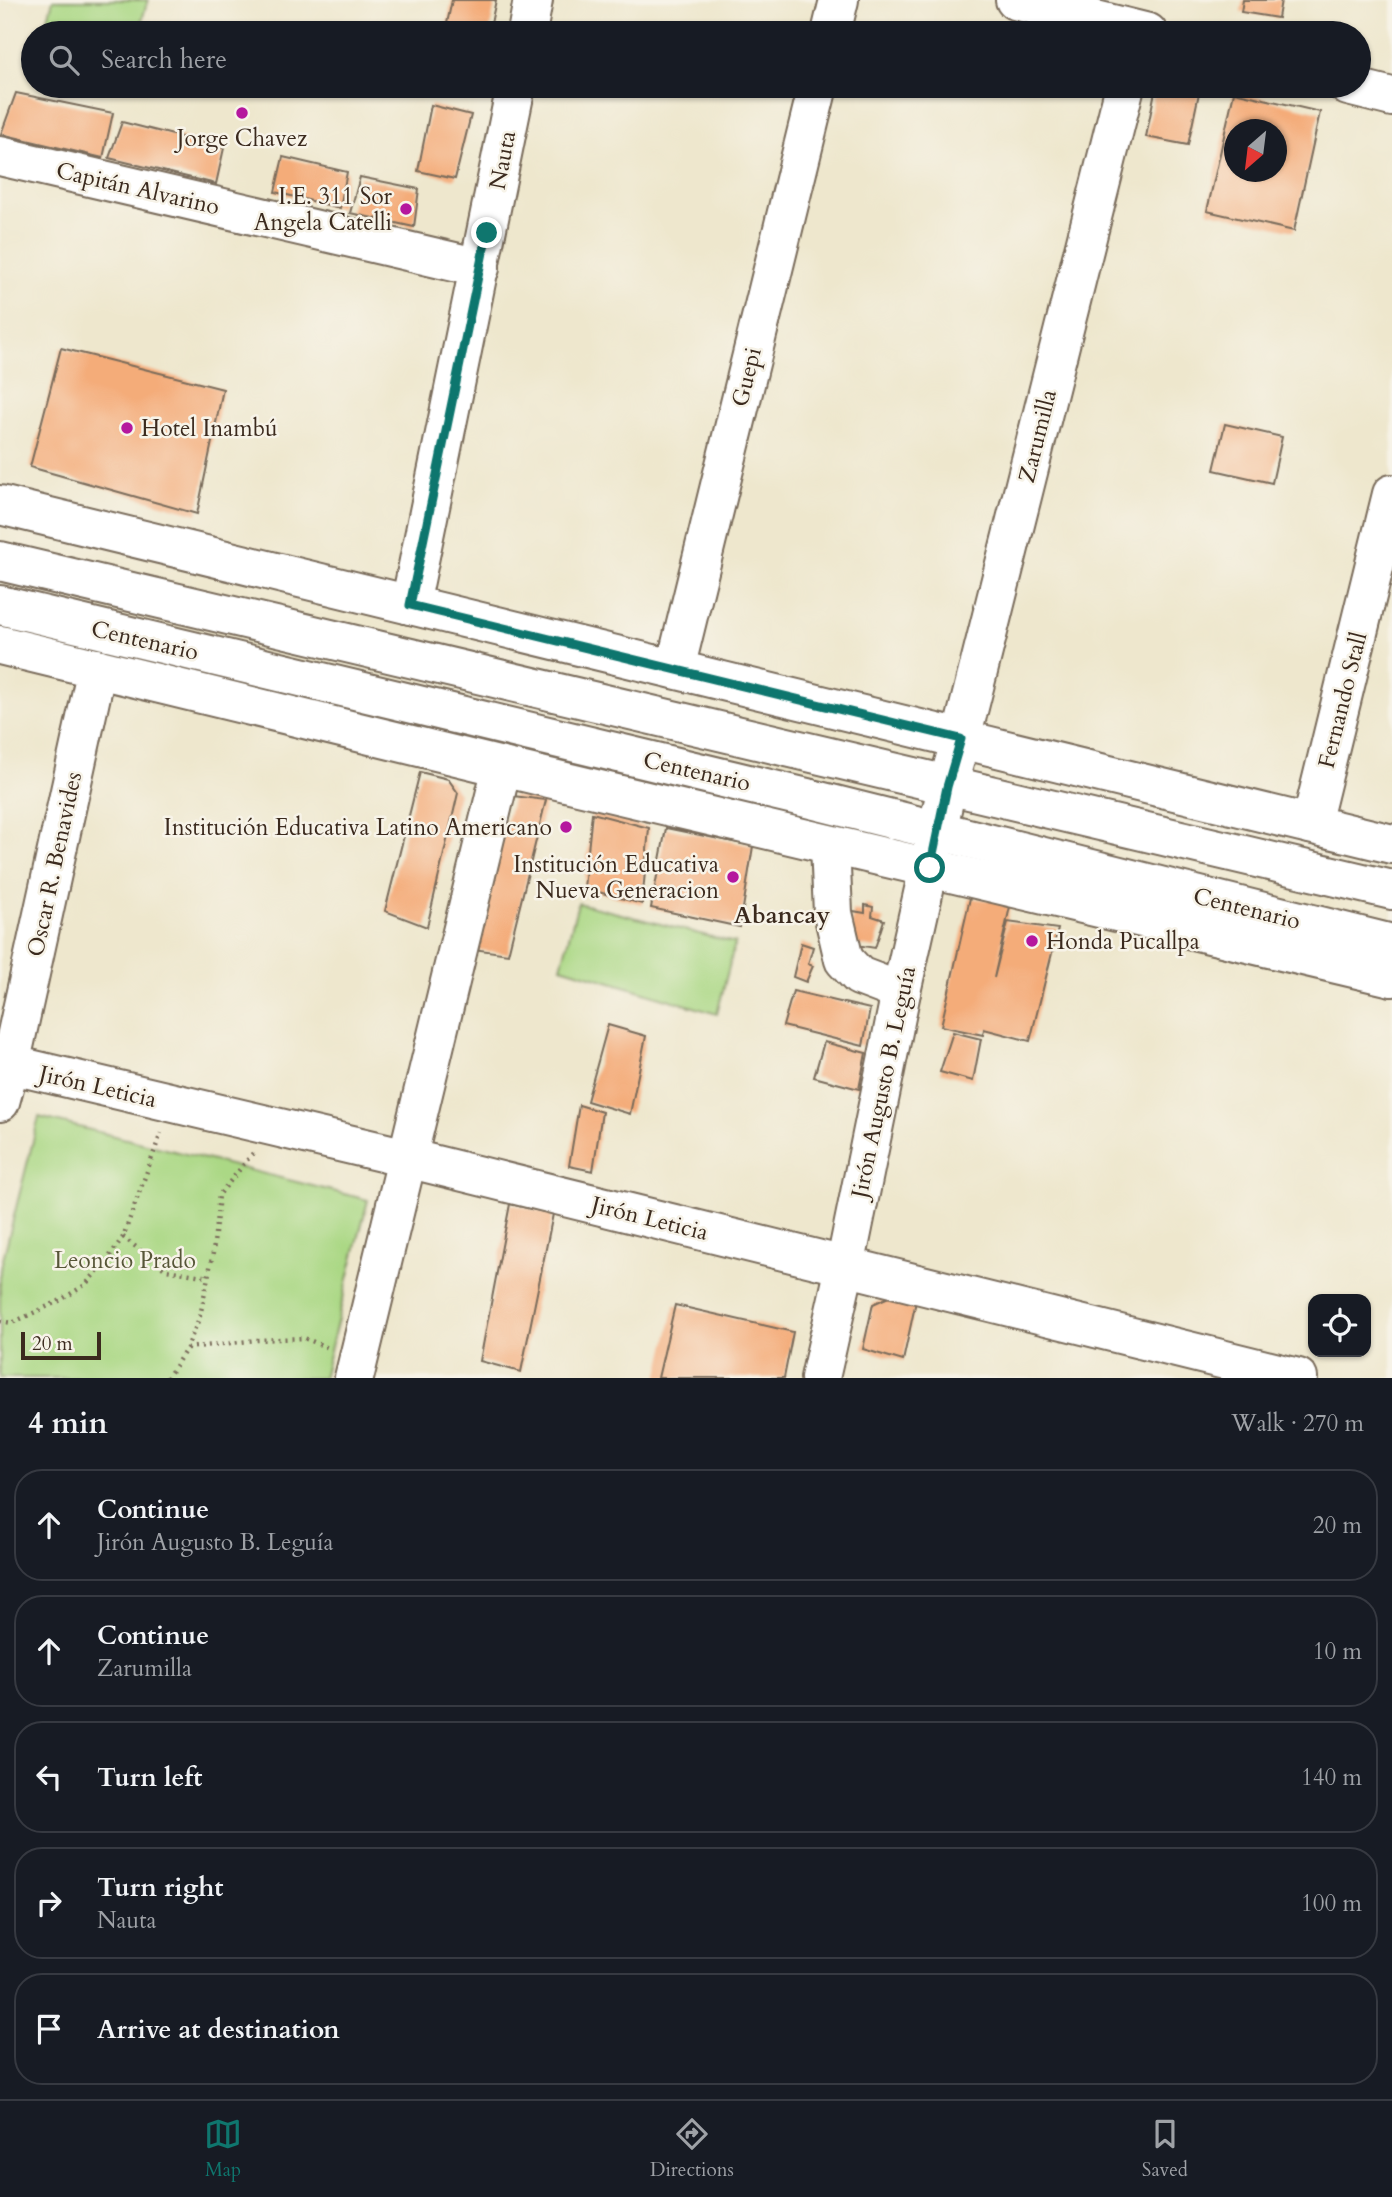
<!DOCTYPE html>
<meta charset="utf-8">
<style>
body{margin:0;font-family:Cardo,serif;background:#20242c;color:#f1f3f6}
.controls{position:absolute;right:21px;bottom:21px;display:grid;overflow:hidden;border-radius:14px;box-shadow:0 2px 5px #0004}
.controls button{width:63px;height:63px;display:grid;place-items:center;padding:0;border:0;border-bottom:2px solid #363941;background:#171b24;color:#f1f3f6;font:35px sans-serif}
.compass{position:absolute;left:1224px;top:119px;width:63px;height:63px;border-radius:50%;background:#171b24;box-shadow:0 2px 5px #0004;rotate:208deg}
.scale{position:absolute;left:21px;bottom:18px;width:80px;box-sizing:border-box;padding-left:7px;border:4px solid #3b2a1e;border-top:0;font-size:19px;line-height:24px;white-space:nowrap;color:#3b2a1e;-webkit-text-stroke:5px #f7f3e8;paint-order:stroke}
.stop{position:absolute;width:21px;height:21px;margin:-16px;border:5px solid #0f766e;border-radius:50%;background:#fff}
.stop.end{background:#0f766e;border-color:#fff;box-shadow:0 2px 7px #0008}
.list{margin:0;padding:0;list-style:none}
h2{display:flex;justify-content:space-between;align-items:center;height:91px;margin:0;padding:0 28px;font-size:30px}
h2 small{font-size:23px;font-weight:400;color:#9ea1a6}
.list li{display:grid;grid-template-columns:46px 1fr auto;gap:21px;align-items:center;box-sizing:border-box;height:112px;margin:0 14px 14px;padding:0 14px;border:2px solid #363941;border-radius:28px}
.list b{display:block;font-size:26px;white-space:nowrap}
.list p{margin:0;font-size:23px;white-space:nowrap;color:#9ea1a6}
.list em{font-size:23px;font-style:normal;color:#9ea1a6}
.icon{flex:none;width:38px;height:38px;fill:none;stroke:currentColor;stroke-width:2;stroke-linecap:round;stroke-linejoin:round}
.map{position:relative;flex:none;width:1392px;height:1378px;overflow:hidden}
.search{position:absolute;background:#171b24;box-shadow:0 2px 5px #0004;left:21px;right:21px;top:21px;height:77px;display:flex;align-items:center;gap:18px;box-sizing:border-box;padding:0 24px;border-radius:38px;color:#9ea1a6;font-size:26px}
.sheet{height:721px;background:#171b24}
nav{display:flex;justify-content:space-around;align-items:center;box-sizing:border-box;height:98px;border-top:2px solid #363941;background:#171b24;font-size:19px;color:#9ea1a6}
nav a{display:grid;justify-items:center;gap:4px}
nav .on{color:#0f766e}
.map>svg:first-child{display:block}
</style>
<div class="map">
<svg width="1392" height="1378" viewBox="0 0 1392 1378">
<rect width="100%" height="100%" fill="#f7f3e8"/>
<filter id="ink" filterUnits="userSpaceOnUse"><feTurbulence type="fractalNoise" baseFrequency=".0143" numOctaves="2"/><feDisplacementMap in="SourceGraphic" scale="14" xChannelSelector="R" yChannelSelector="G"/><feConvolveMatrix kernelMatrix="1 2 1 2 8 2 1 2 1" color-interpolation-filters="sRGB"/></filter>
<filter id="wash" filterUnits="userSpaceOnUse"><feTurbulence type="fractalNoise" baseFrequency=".00686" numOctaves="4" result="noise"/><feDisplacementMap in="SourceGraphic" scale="28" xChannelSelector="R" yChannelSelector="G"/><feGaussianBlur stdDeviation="1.57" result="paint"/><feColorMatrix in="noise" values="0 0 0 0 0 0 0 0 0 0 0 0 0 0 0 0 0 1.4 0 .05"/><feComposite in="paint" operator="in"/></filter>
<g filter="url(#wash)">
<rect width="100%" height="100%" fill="#eee7cd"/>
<!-- green -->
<g fill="#abd885" stroke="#738152" stroke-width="2">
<path d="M53 0H148L138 33H44Z"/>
<path d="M578 903 735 943 717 1014 561 967Z"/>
<path d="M39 1117 368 1200 323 1378H0V1271Z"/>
</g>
<g id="blocks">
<!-- building -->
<g fill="#f4ac79" fill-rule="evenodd">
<path d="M452 0H496L489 33H445Z"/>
<path d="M1243 0H1281L1278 18 1241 12Z"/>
<path d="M1156 86 1199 93 1188 145 1146 137Z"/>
<path d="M1234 92 1320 112 1294 231 1207 211ZM1234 130H1276V172H1234Z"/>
<path d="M16 93 113 113 103 158 1 134Z"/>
<path d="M431 105 471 115 455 179 418 171Z"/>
<path d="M122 122 224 148 216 184 109 158Z"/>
<path d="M283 157 347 172 340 208 275 192Z"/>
<path d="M360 177 419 189 414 227 350 213Z"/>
<path d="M61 348 223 389 197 514 30 467Z"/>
<path d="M1225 424 1282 437 1272 483 1214 470Z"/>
<path d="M420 772 448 779 458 793 427 927 385 911Z"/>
<path d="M513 796 546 800 508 954 473 949Z"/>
<path d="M592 813 649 828 642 904 584 888Z"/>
<path d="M666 828 753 846 740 927 651 908Z"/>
<path d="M970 898 1011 902 994 978 1008 922 1058 929 1030 1041 984 1029 983 1035 941 1026Z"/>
<path d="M865 905 873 907 872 916 884 920 875 948 850 944 853 911 865 913Z"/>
<path d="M801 943 813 947 808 964 813 966 806 982 793 977Z"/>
<path d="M793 991 870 1009 863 1046 783 1026Z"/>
<path d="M608 1025 646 1036 630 1114 587 1101Z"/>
<path d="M953 1032 981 1039 973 1081 940 1072Z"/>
<path d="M824 1042 866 1053 859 1089 814 1077Z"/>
<path d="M579 1105 602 1112 593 1171 569 1166Z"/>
<path d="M510 1204 553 1214 521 1372 480 1361Z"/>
<path d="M893 1295 916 1301 903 1361 863 1349 873 1304Z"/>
<path d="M675 1305 793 1332 784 1378H658Z"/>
</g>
</g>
</g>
<g filter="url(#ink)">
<use href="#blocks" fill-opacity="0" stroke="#7a6c5b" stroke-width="2"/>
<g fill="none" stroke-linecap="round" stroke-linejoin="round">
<!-- minor casing -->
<g stroke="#7a6c5b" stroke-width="42">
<g id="minor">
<path d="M1015 0 1148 33"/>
<path d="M527 33 533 0"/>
<path d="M831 33 839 0"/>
<path d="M1348 86 1392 97"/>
<path d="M0 156 480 268"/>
<path d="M0 505 1392 844"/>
<path d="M410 605 516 86"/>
<path d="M0 645 502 767 1392 977"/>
<path d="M675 669 818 86"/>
<path d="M947 787 961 739 1125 86"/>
<path d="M1311 824 1392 494"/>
<path d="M830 845 833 913 844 960 859 976 901 992"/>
<path d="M0 1062 407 1158 1298 1378"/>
<path d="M0 1102 10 1065 97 668"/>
<path d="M354 1378 502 767"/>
</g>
</g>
<!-- major casing -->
<g stroke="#7a6c5b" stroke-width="42">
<path id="major" d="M820 1378 845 1267 901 992 947 787"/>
</g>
<!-- highway casing -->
<g stroke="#7a6c5b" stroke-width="42">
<g id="highway">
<path d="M0 561 1392 890"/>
<path d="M0 605 811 799 1392 944"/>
</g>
</g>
<!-- path -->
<g stroke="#7a6c5b" stroke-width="4.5" stroke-dasharray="2 5" stroke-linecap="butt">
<path d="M123 1237 166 1270 209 1277"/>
<path d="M0 1321 12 1323 59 1301 85 1285 107 1260 123 1237 161 1133"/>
<path d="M187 1348 257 1340 304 1338 331 1349"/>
<path d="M167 1378 187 1348 200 1316 213 1253 219 1195 253 1153"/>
</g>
<!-- minor -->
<use href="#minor" stroke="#fff" stroke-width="38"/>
<!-- major -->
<use href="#major" stroke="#fff" stroke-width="38"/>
<!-- highway -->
<use href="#highway" stroke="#fff" stroke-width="38"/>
</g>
</g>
<g fill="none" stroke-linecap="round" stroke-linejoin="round" filter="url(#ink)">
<!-- route -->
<path stroke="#0f766e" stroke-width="9" d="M487 233 410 605 961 739 947 787 930 868"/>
</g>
<!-- markers -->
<g fill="#b5179e" stroke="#f7f3e8" stroke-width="2.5">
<circle cx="242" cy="113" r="7"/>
<circle cx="406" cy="209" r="7"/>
<circle cx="127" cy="428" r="7"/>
<circle cx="566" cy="827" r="7"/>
<circle cx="733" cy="877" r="7"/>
<circle cx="1032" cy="941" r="7"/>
</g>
<g text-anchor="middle" stroke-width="5" stroke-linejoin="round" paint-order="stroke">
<!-- poi labels -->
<g font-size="23" fill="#3b2a1e" stroke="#f7f3e8" text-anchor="end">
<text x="242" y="146" text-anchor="middle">Jorge Chavez</text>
<text x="392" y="204">I.E. 311 Sor<tspan x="392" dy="26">Angela Catelli</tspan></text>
<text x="141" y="436" text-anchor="start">Hotel Inambú</text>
<text x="552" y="835">Institución Educativa Latino Americano</text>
<text x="719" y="872">Institución Educativa<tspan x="719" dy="26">Nueva Generacion</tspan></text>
<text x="1046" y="949" text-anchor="start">Honda Pucallpa</text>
</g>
<!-- street labels -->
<g font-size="23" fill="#3b2a1e" stroke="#f7f3e8">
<text transform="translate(502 160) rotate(-79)" y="8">Nauta</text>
<text transform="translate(138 188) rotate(13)" y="8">Capitán Alvarino</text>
<text transform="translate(746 377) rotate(-76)" y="8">Guepi</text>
<text transform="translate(1037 436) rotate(-76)" y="8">Zarumilla</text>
<text transform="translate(145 640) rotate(13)" y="8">Centenario</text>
<text transform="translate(1342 700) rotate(-76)" y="8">Fernando Stall</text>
<text transform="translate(697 771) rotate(13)" y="8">Centenario</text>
<text transform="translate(54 864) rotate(-78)" y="8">Oscar R. Benavides</text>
<text transform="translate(1247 908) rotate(14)" y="8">Centenario</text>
<text transform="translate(883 1082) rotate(-78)" y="8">Jirón Augusto B. Leguía</text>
<text transform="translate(98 1086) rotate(13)" y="8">Jirón Leticia</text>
<text transform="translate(650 1218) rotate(14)" y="8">Jirón Leticia</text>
</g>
<!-- park labels -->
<g font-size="23" fill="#575638" stroke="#f7f3e8">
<text x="125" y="1268">Leoncio Prado</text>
</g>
<!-- neighbourhood labels -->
<g font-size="24" font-weight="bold" fill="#3b2a1e" stroke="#f7f3e8">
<text x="782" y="923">Abancay</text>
</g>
</g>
</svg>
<div class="controls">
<button><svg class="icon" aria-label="locate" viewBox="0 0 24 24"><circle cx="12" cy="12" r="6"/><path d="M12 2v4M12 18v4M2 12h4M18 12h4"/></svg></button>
</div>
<svg class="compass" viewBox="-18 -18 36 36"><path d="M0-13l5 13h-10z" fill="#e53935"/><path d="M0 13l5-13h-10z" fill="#9ea1a6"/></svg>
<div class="scale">20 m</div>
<div class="stop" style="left:930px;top:868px"></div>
<div class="stop end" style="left:487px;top:233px"></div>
<div class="search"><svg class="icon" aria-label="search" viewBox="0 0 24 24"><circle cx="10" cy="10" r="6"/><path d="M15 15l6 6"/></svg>Search here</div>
</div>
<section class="sheet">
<h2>4 min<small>Walk · 270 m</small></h2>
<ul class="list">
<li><svg class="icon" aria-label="ahead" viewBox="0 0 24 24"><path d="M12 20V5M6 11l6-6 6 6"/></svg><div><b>Continue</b><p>Jirón Augusto B. Leguía</p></div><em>20 m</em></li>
<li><svg class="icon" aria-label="ahead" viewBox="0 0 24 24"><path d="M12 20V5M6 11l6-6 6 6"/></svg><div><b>Continue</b><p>Zarumilla</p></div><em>10 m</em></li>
<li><svg class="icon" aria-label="left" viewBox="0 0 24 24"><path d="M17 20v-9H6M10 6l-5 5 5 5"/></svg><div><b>Turn left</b></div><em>140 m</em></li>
<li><svg class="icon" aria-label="right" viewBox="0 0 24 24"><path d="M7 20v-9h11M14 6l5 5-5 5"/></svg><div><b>Turn right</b><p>Nauta</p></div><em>100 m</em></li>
<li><svg class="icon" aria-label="arrive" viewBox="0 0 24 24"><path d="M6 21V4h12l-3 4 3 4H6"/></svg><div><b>Arrive at destination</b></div></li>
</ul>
</section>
<nav>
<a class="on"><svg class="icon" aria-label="map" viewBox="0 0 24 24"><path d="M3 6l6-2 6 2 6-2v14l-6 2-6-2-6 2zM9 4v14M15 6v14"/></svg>Map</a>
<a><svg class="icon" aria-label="directions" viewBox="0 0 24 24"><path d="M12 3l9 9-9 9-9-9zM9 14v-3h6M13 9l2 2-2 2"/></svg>Directions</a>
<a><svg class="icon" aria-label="saved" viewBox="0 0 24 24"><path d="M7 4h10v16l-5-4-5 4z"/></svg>Saved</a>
</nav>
